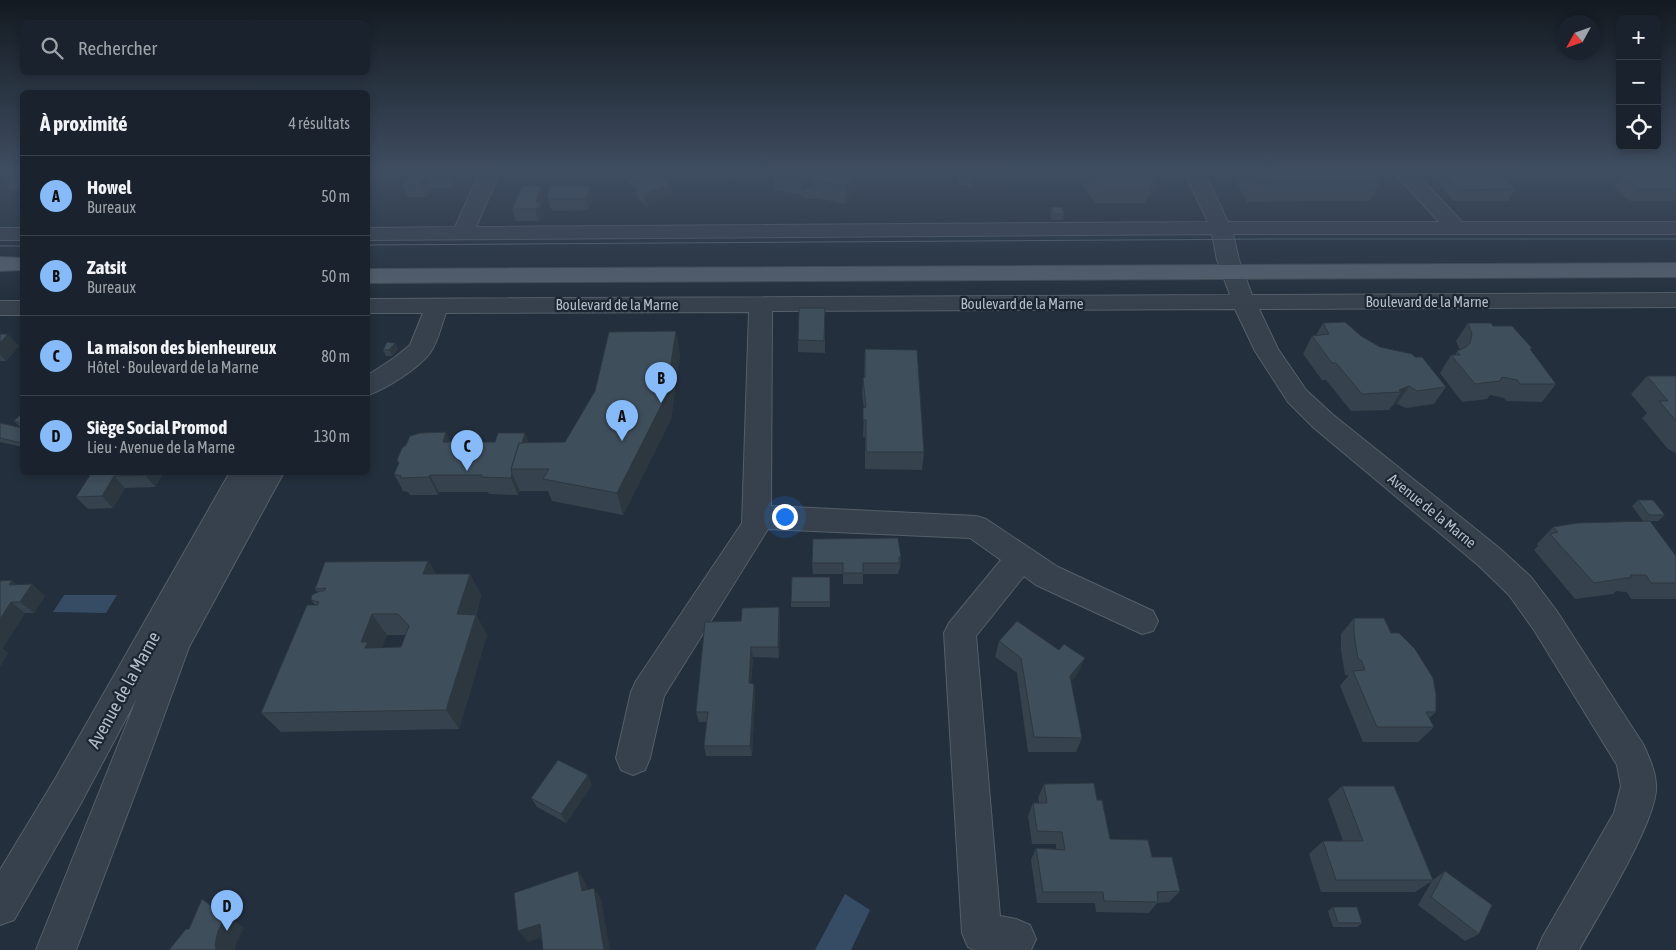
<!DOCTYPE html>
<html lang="fr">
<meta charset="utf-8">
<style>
body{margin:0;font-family:"Asap Condensed",sans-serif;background:#232b35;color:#f1f3f6}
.controls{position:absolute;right:15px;top:15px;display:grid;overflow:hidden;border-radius:8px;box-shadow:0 2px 8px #0003}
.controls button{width:45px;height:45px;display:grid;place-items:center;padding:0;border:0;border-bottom:1px solid #384049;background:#1a232d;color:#f1f3f6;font:25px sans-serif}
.compass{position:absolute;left:1556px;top:15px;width:45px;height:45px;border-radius:50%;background:#1a232d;box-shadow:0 2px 8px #0003;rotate:230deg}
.you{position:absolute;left:784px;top:516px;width:18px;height:18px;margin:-12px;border:4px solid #fff;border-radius:50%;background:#1a73e8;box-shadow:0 0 0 8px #1a73e833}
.badge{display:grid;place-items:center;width:32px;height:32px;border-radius:50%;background:#86baf9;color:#111;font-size:16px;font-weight:700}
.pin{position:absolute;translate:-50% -41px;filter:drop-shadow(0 1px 2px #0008)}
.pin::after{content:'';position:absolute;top:26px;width:18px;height:15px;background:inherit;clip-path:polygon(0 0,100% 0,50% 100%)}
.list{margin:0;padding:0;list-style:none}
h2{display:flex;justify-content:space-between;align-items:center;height:65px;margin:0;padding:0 20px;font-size:21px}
h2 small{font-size:16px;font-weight:400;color:#9fa4aa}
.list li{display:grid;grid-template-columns:32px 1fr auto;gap:15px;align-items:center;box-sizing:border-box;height:80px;padding:0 20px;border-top:1px solid #384049}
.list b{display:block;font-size:19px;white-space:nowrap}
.list p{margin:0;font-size:16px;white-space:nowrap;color:#9fa4aa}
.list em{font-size:16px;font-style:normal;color:#9fa4aa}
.icon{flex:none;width:28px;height:28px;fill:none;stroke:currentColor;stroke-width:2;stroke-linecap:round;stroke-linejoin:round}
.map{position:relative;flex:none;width:1676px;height:950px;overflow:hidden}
.search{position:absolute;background:#1a232d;box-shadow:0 2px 8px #0003;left:20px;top:20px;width:350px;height:55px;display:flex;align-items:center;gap:12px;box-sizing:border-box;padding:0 18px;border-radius:8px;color:#9fa4aa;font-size:19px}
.panel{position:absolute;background:#1a232d;box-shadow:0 2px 8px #0003;left:20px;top:90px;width:350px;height:385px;border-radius:8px}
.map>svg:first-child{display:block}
</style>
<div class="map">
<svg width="1676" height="950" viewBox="0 0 1676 950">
<rect width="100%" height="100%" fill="#232f3c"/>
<!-- water -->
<g fill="#364c64">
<path d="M64 595H117L106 613 53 612Z"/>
<path d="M845 894 870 910 851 950H815Z"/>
</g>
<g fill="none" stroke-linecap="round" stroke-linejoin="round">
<!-- minor casing -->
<g stroke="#555f6a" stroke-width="2">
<g id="minor">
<path d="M480 172H500L476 227 1208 222 1184 172H1204L1228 222H1439L1394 172H1415L1462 222H1676V234H1233L1239 260 1252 295 1676 293V307L1259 309 1278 349 1306 390 1332 414 1498 547 1531 577 1556 610 1643 744C1649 757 1655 770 1656 784 1660 817 1597 917 1579 950H1537L1543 936 1614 813 1621 786 1617 765 1534 630 1509 595 1478 565 1314 428 1288 402 1255 351 1235 309 772 311 771 506 976 516 986 519 1058 567 1153 611 1158 621 1153 631 1142 634 1036 585 1024 576 976 636 1000 916 1016 919 1030 925 1036 939 1031 950H975L968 947 962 933 944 633 949 623 1001 560 970 538 768 529 664 696 650 758 645 770 633 775 621 770 616 758 631 692 636 681 742 523 749 312 446 313C441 326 438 342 430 353 418 369 386 389 368 395V375L394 358 410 345 423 313H368V299L1230 295 1217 260 1212 234 368 240V228L455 227Z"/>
<rect x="0" y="228" width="22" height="12"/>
<rect x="0" y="301" width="22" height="14"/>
<path d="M230 472H284L189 647 150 754 76 950H36L137 698 81 803 14 920 0 925V870L55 779Z"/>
</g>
</g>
<!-- major casing -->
<g stroke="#404a55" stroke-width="2">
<g id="major">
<path d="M0 257 22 258V270L0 271Z"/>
<path d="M1676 263V277L368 283V269Z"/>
</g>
</g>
<!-- minor -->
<use href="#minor" fill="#37414d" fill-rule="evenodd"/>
<!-- major -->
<use href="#major" fill="#54606d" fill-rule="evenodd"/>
<!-- tram -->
<g stroke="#586574" stroke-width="1">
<path d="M368 245 1269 239H1676"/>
<path d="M0 246H22"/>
</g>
</g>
<!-- wall -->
<g fill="#36434e" fill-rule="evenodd">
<path d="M22 172V189H10L1 177Z"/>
<path d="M408 172H458L459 176 454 188H431L426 197H408L403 185 412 172Z"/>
<path d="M623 172H658L673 195 646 206 637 198 636 190 625 179Z"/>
<path d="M774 172H865L846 204 816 198 805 199 802 195 775 190Z"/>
<path d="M946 172H985L971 187 957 183 958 175Z"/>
<path d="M1074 172H1161L1156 189 1147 199 1146 203H1095Z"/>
<path d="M1238 172H1376L1381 179 1370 201 1247 202 1235 180Z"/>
<path d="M1444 172H1459L1461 175H1478L1480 172H1499L1515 189 1508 201H1453L1438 182Z"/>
<path d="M725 173 737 175 732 180 725 179Z"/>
<path d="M1622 175H1676V201H1629L1614 187Z"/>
<path d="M534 186 544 198 541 206 544 215 542 219 538 221H516L512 209Z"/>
<path d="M547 196 593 197 589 210 554 211 550 208Z"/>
<path d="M1051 207 1064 214 1063 220H1052L1050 213Z"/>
<path d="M825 308V353L798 352V340Z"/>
<path d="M1323 323 1361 336 1380 347 1415 357 1446 387 1434 404 1406 408 1397 404 1392 406 1389 410 1351 411 1326 380H1322L1303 354 1312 336 1316 335Z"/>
<path d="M1468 323 1493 326 1531 350 1556 384 1542 402 1506 401 1504 398 1490 395 1487 399 1462 402 1440 373 1451 355H1455L1457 351 1460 350 1456 341Z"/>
<path d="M0 334 19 346 6 361H0Z"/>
<path d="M395 343 398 349 392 356H386L383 350Z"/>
<path d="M865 349 924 452 922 470 865 469V437H863L864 408 862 395 863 378 864 377Z"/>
<path d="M680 354 671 419 623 515 552 501 548 491H520L518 495 489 494 488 492H439L438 495H410L408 492 403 491 394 474 450 442H495L525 433 528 442H565Z"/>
<path d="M1647 376H1676V453L1668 449 1642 418 1647 413 1631 394Z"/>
<path d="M22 413V447L0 442V423L20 427 14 421Z"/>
<path d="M92 472H164L155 487 125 488 113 508 88 509 76 497Z"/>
<path d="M1638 500 1665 515 1658 521H1650L1676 556V599H1631L1627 592 1616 591 1613 594 1575 599 1534 550 1538 546 1537 544 1553 527 1643 521 1632 506Z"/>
<path d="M901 557 900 569H899L898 574H863V584H843V574H813L812 563Z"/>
<path d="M428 561 436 574H470L481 595 476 615 487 635 459 729 281 732 261 713 315 605 311 600 317 592 315 589ZM387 635H406L401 647H382Z"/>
<path d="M830 577V607H791V602Z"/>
<path d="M0 581 18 585 32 584 45 596 34 613H25L2 649 8 653 0 667Z"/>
<path d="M779 607 780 618 779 658 753 657 751 683 754 684 755 694 752 756H706L704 746 707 722H699L696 712 741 621Z"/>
<path d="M1354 618 1391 633 1436 712 1429 718 1434 727 1418 742H1363L1340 686 1348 676V675H1345L1341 650V634Z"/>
<path d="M999 641 1059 650 1085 658 1078 673 1071 682 1082 738 1076 752H1028L1017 673 995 657Z"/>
<path d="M1044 784 1097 800 1110 839 1152 857 1180 891 1169 902 1157 903 1149 913 1096 912 1095 903H1037L1031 860 1036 848 1056 849V844H1032L1028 816 1033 803H1039L1038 798Z"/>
<path d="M592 785 566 823 537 807 531 798Z"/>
<path d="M1342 786 1433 880 1445 871 1479 934 1465 941 1418 905 1432 881 1415 892H1321L1309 854 1323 841H1343L1328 799Z"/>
<path d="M1333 907 1362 923 1357 927H1333L1328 911Z"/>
</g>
<!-- shaded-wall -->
<g fill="#2c3740">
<path d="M451 172H458L459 176 454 188 450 176Z"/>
<path d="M734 172H737V175L732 180V175Z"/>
<path d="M855 172H865L846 204V186Z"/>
<path d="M976 172H985L971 187 973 175Z"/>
<path d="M1161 172 1156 189 1147 199 1151 186 1150 184Z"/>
<path d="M426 176 431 188 426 197 421 185Z"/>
<path d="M812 177V192L802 189V195V178Z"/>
<path d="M671 184 673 195 646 206 644 194Z"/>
<path d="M541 186 544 198 541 206 544 215 542 219 538 221 535 209 536 201Z"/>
<path d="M591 186 593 197 589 210 586 199Z"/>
<path d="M676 331 680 354 671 419 623 515 617 493Z"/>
<path d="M8 334 19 346 6 361 0 354V343Z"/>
<path d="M395 343 398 349 392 356 389 350Z"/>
<path d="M1409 386 1397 404 1392 406 1401 392 1399 390Z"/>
<path d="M446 432 454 450 443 442Z"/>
<path d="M525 433 531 450 514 469Z"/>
<path d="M147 472H164L155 487 145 475Z"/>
<path d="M512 473 520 491 518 495 511 478Z"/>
<path d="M430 475 439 492 438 495 429 477Z"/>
<path d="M114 476 125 488 113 508 102 496Z"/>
<path d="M428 561 441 583 423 574Z"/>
<path d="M470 574 481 595 473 622 476 615 487 635 459 729 446 710 457 614Z"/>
<path d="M12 580 26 592 9 585Z"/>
<path d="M32 584 45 596 34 613 20 602Z"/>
<path d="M11 602 25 613 2 649 8 653 0 667V619Z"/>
<path d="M779 607 780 618 779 658 778 647Z"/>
<path d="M372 614 387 635 379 656 381 668 361 642Z"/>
<path d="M751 647 753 657 750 694 749 683Z"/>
<path d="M1085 658 1078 673 1064 691 1070 676Z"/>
<path d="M754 684 755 694 752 756 750 746Z"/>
<path d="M588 775 592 785 566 823 561 814Z"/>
<path d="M578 871 586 883 590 903 582 891Z"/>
<path d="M594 888 601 899 610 950H604Z"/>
<path d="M202 899 221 911 244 928 237 941 235 950H216Z"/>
<path d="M540 924 549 935 528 942 518 931Z"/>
</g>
<!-- building -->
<g fill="#3f4e5b" stroke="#2c3740" fill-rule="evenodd">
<path d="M7 172H22V177H1Z"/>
<path d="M412 172H451L450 176H426L421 185H403Z"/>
<path d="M627 172H658L671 184 644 194 635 186 640 184Z"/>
<path d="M726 172H734L732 175 725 173Z"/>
<path d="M774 172H855L846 186 816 181 812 177 802 178 774 173Z"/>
<path d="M961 172H976L973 175Z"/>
<path d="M1090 172H1161L1150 184 1151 186H1099Z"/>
<path d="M1251 172H1376L1381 179 1256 180Z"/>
<path d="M1445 172H1459L1461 175H1485L1482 172H1499L1515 189 1460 190Z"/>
<path d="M1622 175H1676V189H1638Z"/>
<path d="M522 186H541L536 201 541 204 539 207 535 209H512Z"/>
<path d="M551 186H591L586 199H551L547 196Z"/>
<path d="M812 188 816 192 805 193 802 189Z"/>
<path d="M1051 207H1062L1064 214H1053Z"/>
<path d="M799 308H825L824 341 798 340Z"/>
<path d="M1345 322 1361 336 1380 347 1412 354 1415 357H1422L1446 387 1417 391 1409 386 1399 390 1401 392 1362 394 1336 363H1332L1312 336 1329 334 1323 323Z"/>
<path d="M1468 323H1491L1493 326H1512L1532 348 1530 349 1556 384H1520L1517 380 1502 377 1500 381 1475 384 1451 355H1460L1457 351 1466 347 1470 343 1472 334Z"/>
<path d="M676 331 666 396 617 493 543 479 549 469H511L519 443 565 442 595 391 609 332Z"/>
<path d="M0 334H8L0 343Z"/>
<path d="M387 342 395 343 389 350H383Z"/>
<path d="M865 349 917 350 924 452H866V420H863V408L866 407 863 378 865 377Z"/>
<path d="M1647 376H1676V421L1659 401H1668Z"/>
<path d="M22 413V424L14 421Z"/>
<path d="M0 423 22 428V443L0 438Z"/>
<path d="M444 432H446L443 442H495L498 433H525L522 443H519L511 469 512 473 511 478 481 477 482 475H430L429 477 400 478 401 476 394 474 399 463 397 460 402 448 406 445 410 436 420 433Z"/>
<path d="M92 472H147L145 475 114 476 102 496 76 497Z"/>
<path d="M1638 500H1653L1665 515H1649Z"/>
<path d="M1650 521 1676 556V583H1651L1646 575H1630L1632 577 1594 583 1550 534 1558 532 1553 527 1577 523Z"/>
<path d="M898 538 901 557H899V563H863V573H843V563H812L813 539Z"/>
<path d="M428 561 423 574H470L457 614 476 615 446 710 261 713 307 605H318L319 602 311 600 312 595 320 591H324L326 588 315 589 325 562ZM372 614H398L409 626 401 647 365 648 368 642H361Z"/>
<path d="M792 577H830V602H791Z"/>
<path d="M12 580 9 585 32 584 20 602H11L0 619V581Z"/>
<path d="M779 607 778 647H751L749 683 754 684 750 746H704L708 712H696L705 622 741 621 742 608Z"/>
<path d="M1354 618H1384L1391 633H1399L1415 649 1433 678 1436 694V712H1426L1434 727H1377L1353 671 1365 670 1361 660 1358 659 1354 634Z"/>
<path d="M1017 621 1059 650 1064 644 1085 658 1070 676 1082 738 1034 737 1021 658 999 641Z"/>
<path d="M558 760 588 775 561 814 531 798Z"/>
<path d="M1094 783 1097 800H1102L1110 839 1148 840 1152 857H1172L1180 891 1157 892 1158 902 1104 901 1103 892H1043L1036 848 1065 850 1062 832 1037 831 1033 803H1047L1044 784Z"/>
<path d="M1342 786H1394L1433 880H1336L1323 841H1363Z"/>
<path d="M578 871 582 891 594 888 604 950H543L540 924 518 931 514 893Z"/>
<path d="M1445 871 1492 905 1479 934 1431 897Z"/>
<path d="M202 899 225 917 218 931 215 945 216 950H169L186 929H189Z"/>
<path d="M1333 907H1357L1362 923H1338Z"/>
</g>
<!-- sky -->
<linearGradient id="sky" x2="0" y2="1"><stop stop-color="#131a21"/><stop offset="0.56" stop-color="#3f4d61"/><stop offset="1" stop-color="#3f4d61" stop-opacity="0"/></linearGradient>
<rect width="1676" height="305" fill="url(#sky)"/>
<g text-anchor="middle" stroke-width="4.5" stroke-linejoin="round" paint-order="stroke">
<!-- street labels -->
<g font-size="15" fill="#b2bcc8" stroke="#1c2631">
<text x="1427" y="307">Boulevard de la Marne</text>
<text x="1022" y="309">Boulevard de la Marne</text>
<text x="617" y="310">Boulevard de la Marne</text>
<text transform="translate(1432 511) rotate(39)" y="5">Avenue de la Marne</text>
</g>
<!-- near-street labels -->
<g font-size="18" fill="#b2bcc8" stroke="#1c2631">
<text transform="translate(124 690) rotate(-61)" y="6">Avenue de la Marne</text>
</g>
</g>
</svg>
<div class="controls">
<button>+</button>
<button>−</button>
<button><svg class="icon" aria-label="locate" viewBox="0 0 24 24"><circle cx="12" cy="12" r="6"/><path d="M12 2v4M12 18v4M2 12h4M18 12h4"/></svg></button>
</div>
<svg class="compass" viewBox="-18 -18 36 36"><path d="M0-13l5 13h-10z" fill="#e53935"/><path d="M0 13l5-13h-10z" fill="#9fa4aa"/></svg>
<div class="you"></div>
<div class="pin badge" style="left:622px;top:441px">A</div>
<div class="pin badge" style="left:661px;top:403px">B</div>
<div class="pin badge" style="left:467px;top:471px">C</div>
<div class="pin badge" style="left:227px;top:931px">D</div>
<div class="search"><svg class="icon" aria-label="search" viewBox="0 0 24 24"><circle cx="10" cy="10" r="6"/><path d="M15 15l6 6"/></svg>Rechercher</div>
<section class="panel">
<h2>À proximité<small>4 résultats</small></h2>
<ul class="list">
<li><span class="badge">A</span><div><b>Howel</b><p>Bureaux</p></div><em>50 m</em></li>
<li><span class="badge">B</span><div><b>Zatsit</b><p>Bureaux</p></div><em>50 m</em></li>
<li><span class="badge">C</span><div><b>La maison des bienheureux</b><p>Hôtel · Boulevard de la Marne</p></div><em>80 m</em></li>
<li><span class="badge">D</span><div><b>Siège Social Promod</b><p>Lieu · Avenue de la Marne</p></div><em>130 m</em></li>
</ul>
</section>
</div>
